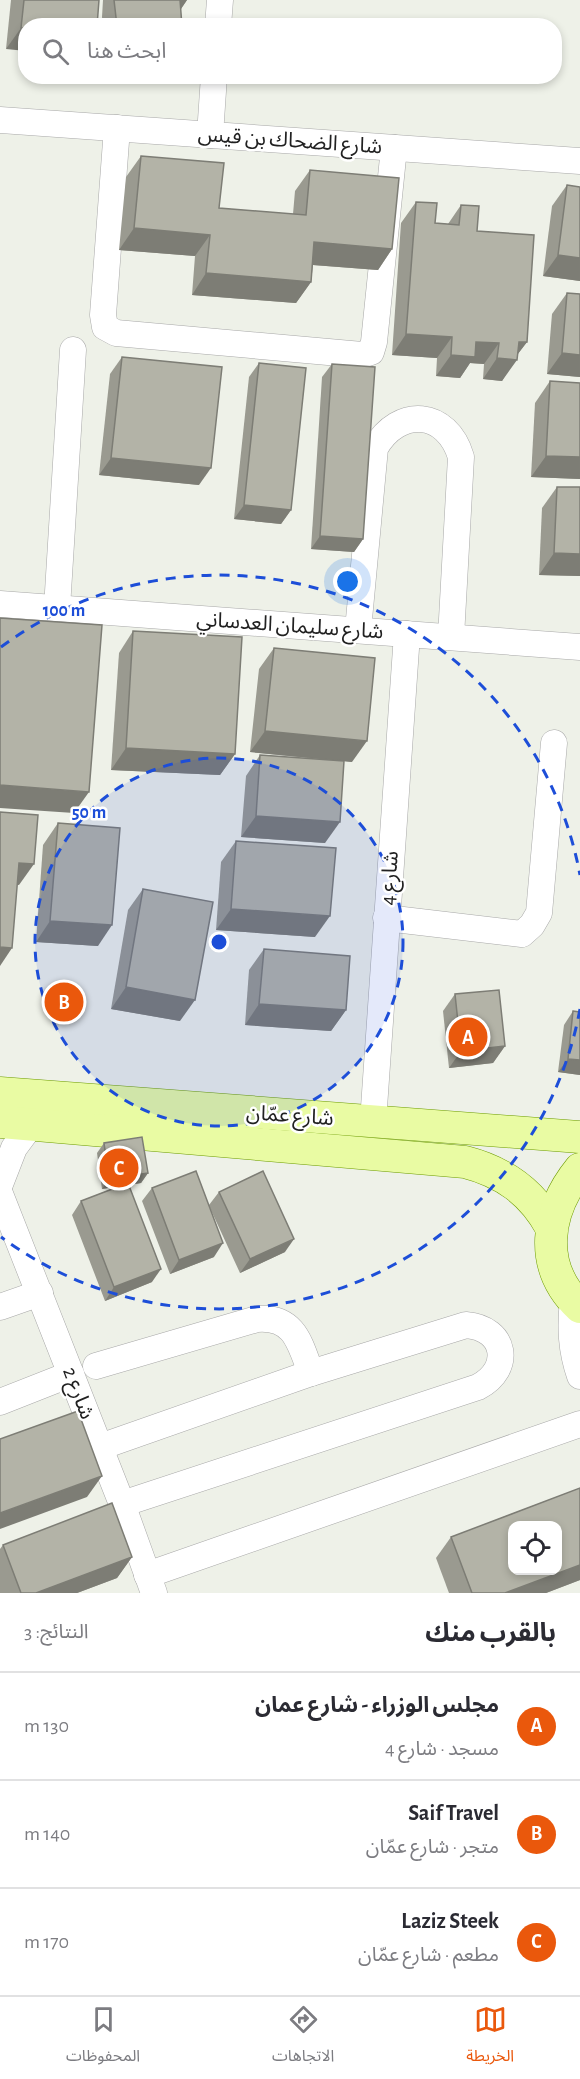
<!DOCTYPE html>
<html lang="ar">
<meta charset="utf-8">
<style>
body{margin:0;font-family:"Alegreya Sans","Noto Sans Arabic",sans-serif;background:#f7f7f7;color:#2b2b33;direction:rtl}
.controls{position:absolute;right:18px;bottom:18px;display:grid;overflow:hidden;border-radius:12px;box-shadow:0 3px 9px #0003}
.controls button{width:54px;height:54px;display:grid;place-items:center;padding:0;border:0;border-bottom:2px solid #e1e1e2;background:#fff;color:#2b2b33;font:30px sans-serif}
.you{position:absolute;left:348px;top:582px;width:21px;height:21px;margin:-15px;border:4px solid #fff;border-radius:50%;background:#1a73e8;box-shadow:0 0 0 9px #1a73e833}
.badge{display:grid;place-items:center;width:39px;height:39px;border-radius:50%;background:#ea580c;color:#fff;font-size:20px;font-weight:700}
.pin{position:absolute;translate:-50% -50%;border:3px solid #fff;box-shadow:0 2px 6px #0006}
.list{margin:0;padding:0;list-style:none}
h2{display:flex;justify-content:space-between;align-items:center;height:78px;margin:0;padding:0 24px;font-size:26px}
h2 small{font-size:20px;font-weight:400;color:#7c7c81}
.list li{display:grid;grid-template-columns:39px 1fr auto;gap:18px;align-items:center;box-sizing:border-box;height:108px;padding:0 24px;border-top:2px solid #e1e1e2}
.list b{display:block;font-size:22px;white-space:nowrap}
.list p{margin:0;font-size:20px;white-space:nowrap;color:#7c7c81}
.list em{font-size:20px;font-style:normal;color:#7c7c81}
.icon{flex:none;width:33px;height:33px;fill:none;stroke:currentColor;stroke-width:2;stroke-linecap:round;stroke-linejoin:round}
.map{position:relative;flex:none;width:580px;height:1593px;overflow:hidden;direction:ltr}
.search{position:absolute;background:#fff;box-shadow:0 3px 9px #0003;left:18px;right:18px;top:18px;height:66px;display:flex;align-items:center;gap:15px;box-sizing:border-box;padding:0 21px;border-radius:24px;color:#7c7c81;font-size:22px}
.sheet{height:402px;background:#fff}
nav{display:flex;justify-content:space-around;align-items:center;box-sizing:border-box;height:84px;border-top:2px solid #e1e1e2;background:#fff;font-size:16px;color:#7c7c81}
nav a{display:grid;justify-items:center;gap:3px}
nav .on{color:#ea580c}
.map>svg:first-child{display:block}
</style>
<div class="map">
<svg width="580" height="1593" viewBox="0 0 580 1593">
<rect width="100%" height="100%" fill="#eef1e8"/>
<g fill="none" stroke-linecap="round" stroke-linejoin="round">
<!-- minor casing -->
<g stroke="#a8a8a8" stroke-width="27">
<g id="minor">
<path d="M218 26 220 0"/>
<path d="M0 120 580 161"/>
<path d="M117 128 103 315 105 327 116 333 362 355 371 352 374 342 394 148"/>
<path d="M210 135 214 76"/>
<path d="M0 604 580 647"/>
<path d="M57 608 73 350"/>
<path d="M358 630 375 448C399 406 447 410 461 457L451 637"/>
<path d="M386 918 522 934 532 925 539 913 554 743"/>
<path d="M373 1122 407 634"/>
<path d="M0 1184 14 1148 31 1125"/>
<path d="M0 1194 122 1504 154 1593"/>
<path d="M573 1300C570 1327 571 1350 580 1376"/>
<path d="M0 1307 40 1293"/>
<path d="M96 1366 257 1319C295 1316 300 1344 311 1373"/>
<path d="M0 1402 71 1374"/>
<path d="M100 1447 311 1373 466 1325C506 1328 513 1369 478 1387L122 1504"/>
<path d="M147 1575 580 1424"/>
</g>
</g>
<!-- major casing -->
<g stroke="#6d9c02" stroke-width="33">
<g id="major">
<path d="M0 1093 580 1137"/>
<path d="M0 1122 465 1162C504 1172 532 1192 551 1227"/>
<path d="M580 1169C546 1211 537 1266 580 1307"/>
</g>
</g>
<!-- minor -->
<use href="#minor" stroke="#fff" stroke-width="26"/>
<!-- major -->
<use href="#major" stroke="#e9fba3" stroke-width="32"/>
</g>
<!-- wall -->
<g fill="#9a9a90">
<path d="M11 0H99L6 49Z"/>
<path d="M103 0H187L180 10 182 26H103L102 17Z"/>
<path d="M109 76H175L173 80 110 84Z"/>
<path d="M141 156 219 208 293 214 295 191 310 170 392 249 378 270 313 265 311 282 296 303 192 295 195 256 119 250 126 177Z"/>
<path d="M567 185 580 281 543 276 552 206Z"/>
<path d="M416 202 435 223 448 224 461 205 477 231 527 342 517 355 502 381 483 379 484 364 470 363 460 378 436 376 437 358 392 355 401 223Z"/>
<path d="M567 293 580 294V377L547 374 552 314Z"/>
<path d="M122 357 199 485 99 475 110 374Z"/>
<path d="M259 363 291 510 281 524 234 519 249 377Z"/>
<path d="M332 364 363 539 354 552 311 549 322 377Z"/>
<path d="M550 381 580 383V479L531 477 535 403Z"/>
<path d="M557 487 580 576 539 575 542 508Z"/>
<path d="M133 631 235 754 220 775 111 770 119 653Z"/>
<path d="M274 648 352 762 344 761 325 843 241 837 246 776 260 755 337 761 250 752 259 669Z"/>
<path d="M58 823 98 946 36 942 43 845Z"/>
<path d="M236 841 315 937 216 930 221 862Z"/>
<path d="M143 889 180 1021 111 1009 128 910Z"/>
<path d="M264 949 346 1010 331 1031 245 1025 249 970Z"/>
<path d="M455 994 505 1046 493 1063 449 1068 443 1011Z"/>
<path d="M573 1011 580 1075 558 1072 564 1025Z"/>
<path d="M104 1143 148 1173 141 1183 129 1185 152 1282 105 1301 72 1215 81 1201 119 1186 102 1189 97 1153Z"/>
<path d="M152 1188 209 1205 219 1192 285 1252 240 1273 210 1208 214 1257 170 1274 142 1201Z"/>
<path d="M580 1488V1580L546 1593H449L436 1558 451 1537Z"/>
<path d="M3 1545 132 1557 117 1578 77 1593H0V1549Z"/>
</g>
<!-- shaded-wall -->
<g fill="#7d7d75">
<path d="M176 0H187L179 12Z"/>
<path d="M21 28H26V51L6 49Z"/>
<path d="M116 76H175L173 80 110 84Z"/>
<path d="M134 228 210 235 195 256 119 250Z"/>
<path d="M314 242 392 249 378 270 300 264Z"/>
<path d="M558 255 580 258V281L543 276Z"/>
<path d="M206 273 311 282 296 303 192 295Z"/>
<path d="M406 334 452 337 437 358 392 355Z"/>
<path d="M476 342 499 343 484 364 470 363 460 378 436 376 451 355Z"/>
<path d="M519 342H527L514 359 517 360 502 381 483 379 497 358Z"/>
<path d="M562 353 580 355V377L547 374Z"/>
<path d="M546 456 580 457V479L531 477Z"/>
<path d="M111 458 211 468 199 485 99 475Z"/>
<path d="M244 505 291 510 281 524 234 519Z"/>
<path d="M320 536 363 539 354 552 311 549Z"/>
<path d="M554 553 580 554V576L539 575Z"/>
<path d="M265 731 367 741 352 762 250 752Z"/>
<path d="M126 748 235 754 220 775 111 770Z"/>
<path d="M0 785 89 792 74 813 0 808Z"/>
<path d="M256 816 340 822 325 843 241 837Z"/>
<path d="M19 863 34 864 19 885 4 884Z"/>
<path d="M231 909 330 916 315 937 216 930Z"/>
<path d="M50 921 112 925 98 946 36 942Z"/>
<path d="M0 947 12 948 0 966Z"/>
<path d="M126 987 195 1000 180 1021 111 1009Z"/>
<path d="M259 1004 346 1010 331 1031 245 1025Z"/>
<path d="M505 1046 493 1063 449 1068 461 1051Z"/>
<path d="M568 1059 580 1060V1075L558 1072Z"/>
<path d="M148 1173 141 1183 102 1189 109 1179Z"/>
<path d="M294 1239 285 1252 240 1273 250 1259Z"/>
<path d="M223 1243 214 1257 170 1274 179 1260Z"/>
<path d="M161 1269 152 1282 105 1301 114 1287Z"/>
<path d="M102 1476 87 1497 0 1529V1513Z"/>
<path d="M132 1557 117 1578 77 1593H36Z"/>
<path d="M580 1565V1580L546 1593H505Z"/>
</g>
<!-- building -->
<g fill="#b3b3a7" stroke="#7d7d75" stroke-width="1.5" fill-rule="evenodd">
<path d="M24 0H99L97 26H26V28H21Z"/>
<path d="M114 0H180L182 26H117Z"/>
<path d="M141 156 224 163 219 208 306 215 310 170 399 178 392 249 314 242 311 282 206 273 210 235 134 228Z"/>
<path d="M567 185 580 187V258L558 255Z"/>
<path d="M416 202 437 203 435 223 459 225 461 205 479 206 477 231 534 235 527 342H519L517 360 497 358 499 343 476 342 475 357 451 355 452 337 406 334Z"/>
<path d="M567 293 580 294V355L562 353Z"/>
<path d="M122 357 222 367 211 468 111 458Z"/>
<path d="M259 363 306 368 291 510 244 505Z"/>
<path d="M332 364 375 367 363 539 320 536Z"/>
<path d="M550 381 580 383V457L546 456Z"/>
<path d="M557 487H580V554L554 553Z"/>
<path d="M0 618 102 625 89 792 0 785Z"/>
<path d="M133 631 242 637 235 754 126 748Z"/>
<path d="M274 648 375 658 367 741 265 731Z"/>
<path d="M260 755 344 761 340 822 256 816Z"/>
<path d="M0 812 38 815 34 864 19 863 12 948 0 947Z"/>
<path d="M58 823 120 828 112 925 50 921Z"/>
<path d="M236 841 336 848 330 916 231 909Z"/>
<path d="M143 889 213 902 195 1000 126 987Z"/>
<path d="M264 949 350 956 346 1010 259 1004Z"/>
<path d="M499 990 505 1046 461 1051 455 994Z"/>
<path d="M573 1011 580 1012V1060L568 1059Z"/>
<path d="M142 1137 148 1173 109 1179 104 1143Z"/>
<path d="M196 1171 223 1243 179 1260 152 1188Z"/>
<path d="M263 1171 294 1239 250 1259 219 1192Z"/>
<path d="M128 1183 161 1269 114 1287 81 1201Z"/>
<path d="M78 1411 102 1476 0 1513V1439Z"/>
<path d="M580 1488V1565L505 1593H472L451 1537ZM513 1526H558V1570H513Z"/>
<path d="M112 1503 132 1557 36 1593H21L3 1545Z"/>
</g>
<!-- distance rings -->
<circle cx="219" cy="942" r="184" fill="#1d4ed8" fill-opacity=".12"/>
<g fill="none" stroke="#1d4ed8" stroke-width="3" stroke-dasharray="10 8">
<circle cx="219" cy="942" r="184"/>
<path d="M580 1009A367 367 0 0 1 1 1237M1 647A367 367 0 0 1 580 875"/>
</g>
<g text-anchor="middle" stroke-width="5" stroke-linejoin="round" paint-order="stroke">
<!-- street labels -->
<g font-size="21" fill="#212121" stroke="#fff">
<text transform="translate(290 140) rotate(4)" y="7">شارع الضحاك بن قيس</text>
<text transform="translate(290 625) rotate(4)" y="7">شارع سليمان العدساني</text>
<text transform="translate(389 878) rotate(-86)" y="7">شارع 4</text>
<text transform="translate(290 1115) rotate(4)" y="7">شارع عمّان</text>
<text transform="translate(79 1393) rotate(69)" y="7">شارع 2</text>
</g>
</g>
<circle cx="219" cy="942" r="9" fill="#1d4ed8" stroke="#fff" stroke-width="3"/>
<g font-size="18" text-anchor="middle" font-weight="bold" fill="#1d4ed8" stroke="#fff" stroke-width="5" stroke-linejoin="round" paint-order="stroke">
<text x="64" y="616">100 m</text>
<text x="89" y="818">50 m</text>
</g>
</svg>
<div class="controls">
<button><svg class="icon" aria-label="locate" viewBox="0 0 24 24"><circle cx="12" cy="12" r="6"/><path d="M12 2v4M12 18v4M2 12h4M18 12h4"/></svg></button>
</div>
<div class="you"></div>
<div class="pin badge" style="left:468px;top:1037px">A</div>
<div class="pin badge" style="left:64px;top:1002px">B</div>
<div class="pin badge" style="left:119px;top:1168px">C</div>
<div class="search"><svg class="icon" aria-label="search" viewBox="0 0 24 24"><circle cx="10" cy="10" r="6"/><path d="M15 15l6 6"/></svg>ابحث هنا</div>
</div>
<section class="sheet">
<h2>بالقرب منك<small>النتائج: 3</small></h2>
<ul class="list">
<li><span class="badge">A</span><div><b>مجلس الوزراء - شارع عمان</b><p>مسجد · شارع 4</p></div><em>130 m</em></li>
<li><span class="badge">B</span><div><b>Saif Travel</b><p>متجر · شارع عمّان</p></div><em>140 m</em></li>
<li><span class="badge">C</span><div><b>Laziz Steek</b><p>مطعم · شارع عمّان</p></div><em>170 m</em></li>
</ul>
</section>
<nav>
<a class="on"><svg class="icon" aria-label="map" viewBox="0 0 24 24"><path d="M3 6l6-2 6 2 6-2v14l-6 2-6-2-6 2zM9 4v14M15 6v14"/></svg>الخريطة</a>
<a><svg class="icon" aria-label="directions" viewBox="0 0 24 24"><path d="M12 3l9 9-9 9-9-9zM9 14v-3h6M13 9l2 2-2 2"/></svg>الاتجاهات</a>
<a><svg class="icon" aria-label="saved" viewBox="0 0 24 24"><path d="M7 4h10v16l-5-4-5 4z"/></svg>المحفوظات</a>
</nav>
